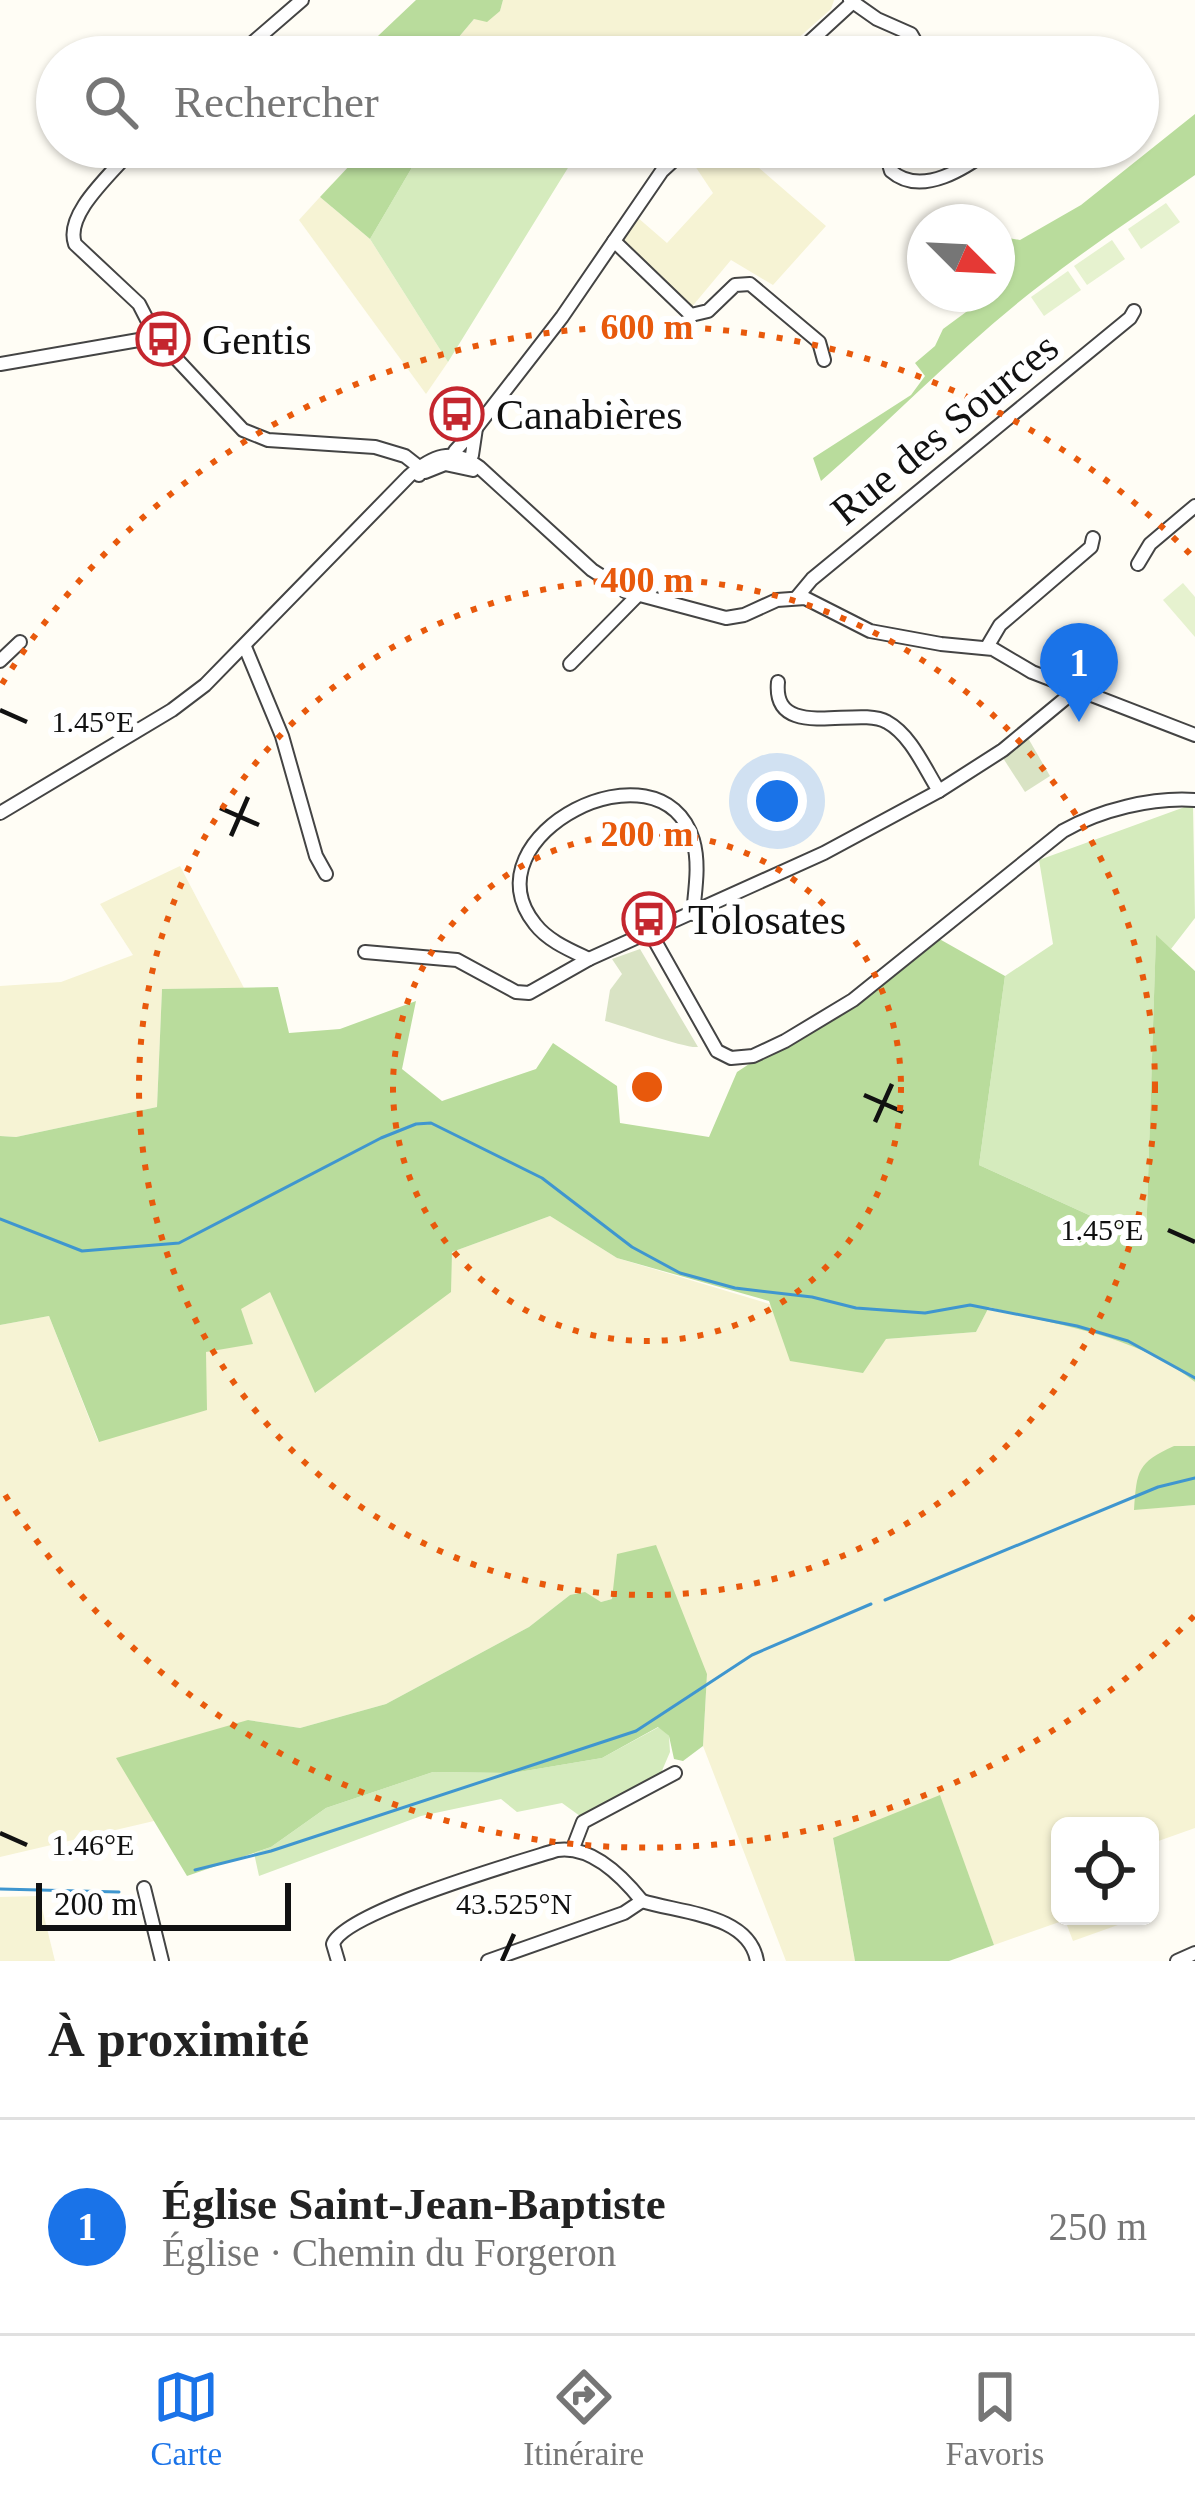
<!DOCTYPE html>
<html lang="fr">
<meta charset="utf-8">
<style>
body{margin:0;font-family:Georgia,serif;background:#f6f6f6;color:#222}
.controls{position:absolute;right:36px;bottom:36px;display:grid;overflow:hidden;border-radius:18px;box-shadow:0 3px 9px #0004}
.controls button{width:108px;height:108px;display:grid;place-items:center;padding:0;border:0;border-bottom:3px solid #e0e0e0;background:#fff;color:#222;font:60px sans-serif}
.compass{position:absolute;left:907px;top:204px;width:108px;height:108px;border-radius:50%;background:#fff;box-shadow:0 3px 9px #0004;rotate:114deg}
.scale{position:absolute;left:36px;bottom:30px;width:255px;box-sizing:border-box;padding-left:12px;border:6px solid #111;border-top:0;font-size:33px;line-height:42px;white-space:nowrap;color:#111;-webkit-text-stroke:9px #fff;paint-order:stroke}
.you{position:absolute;left:777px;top:801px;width:42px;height:42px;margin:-30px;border:9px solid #fff;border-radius:50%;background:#1a73e8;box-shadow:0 0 0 18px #1a73e833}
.badge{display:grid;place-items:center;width:78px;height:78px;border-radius:50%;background:#1a73e8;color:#fff;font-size:39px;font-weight:700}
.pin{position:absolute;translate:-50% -99px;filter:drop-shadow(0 3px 6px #0008)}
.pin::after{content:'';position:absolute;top:63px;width:42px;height:36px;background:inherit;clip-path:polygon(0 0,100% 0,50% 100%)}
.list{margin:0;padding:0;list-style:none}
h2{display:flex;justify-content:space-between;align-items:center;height:156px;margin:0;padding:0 48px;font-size:51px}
h2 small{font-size:39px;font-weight:400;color:#767676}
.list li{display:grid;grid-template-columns:78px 1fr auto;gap:36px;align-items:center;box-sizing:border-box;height:216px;padding:0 48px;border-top:3px solid #e0e0e0}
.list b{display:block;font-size:45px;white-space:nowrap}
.list p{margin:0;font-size:39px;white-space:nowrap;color:#767676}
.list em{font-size:39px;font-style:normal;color:#767676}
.icon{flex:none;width:66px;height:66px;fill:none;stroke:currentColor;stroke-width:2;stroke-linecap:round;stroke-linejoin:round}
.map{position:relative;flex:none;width:1195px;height:1961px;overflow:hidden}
.search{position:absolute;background:#fff;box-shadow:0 3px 9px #0004;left:36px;right:36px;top:36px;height:132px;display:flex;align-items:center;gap:30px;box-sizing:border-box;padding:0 42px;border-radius:66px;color:#767676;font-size:45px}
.sheet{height:372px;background:#fff}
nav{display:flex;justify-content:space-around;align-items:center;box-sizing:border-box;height:168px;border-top:3px solid #e0e0e0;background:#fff;font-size:33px;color:#767676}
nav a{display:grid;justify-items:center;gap:6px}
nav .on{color:#1a73e8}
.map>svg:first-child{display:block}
</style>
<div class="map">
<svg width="1195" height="1961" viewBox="0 0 1195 1961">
<rect width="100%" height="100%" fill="#fffdf5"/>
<!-- farmland -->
<g fill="#f6f3d4">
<path d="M503 0H834L831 9 777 57H654L650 51 645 57H442L474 19 500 11Z"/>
<path d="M714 147H735L826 226 773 285 731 260 685 315 615 250 637 217 667 243 713 193 693 163Z"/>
<path d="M320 197 370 239 448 362 426 394 299 220Z"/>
<path d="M180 866 244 988 162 989 157 1107 16 1137 0 1136V986L61 982 133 955 100 904Z"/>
<path d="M550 1216 617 1258 886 1339 976 1332 989 1307 1116 1337 1170 1362 1195 1382V1446H1174L1134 1509 1195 1505V1828L1150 1844V1826H1060V1916H1143L1073 1941 1065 1920 994 1945 939 1796 833 1839 855 1961H786L703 1746 707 1674 612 1599 601 1602 570 1595 529 1627 386 1704 300 1728 248 1720 154 1821 0 1857V1325L49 1316 98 1441 206 1352 240 1309 271 1291 316 1393 452 1252Z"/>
<path d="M39 1896 55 1961H0V1897Z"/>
</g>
<!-- green -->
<g fill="#d5ebbd">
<path d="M424 147H507L519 155 526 147 579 150 448 362 370 239Z"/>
<path d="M1193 804 1195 918 1171 949 1156 937 1146 1241 979 1165 1005 976 1053 944 1039 860Z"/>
<path d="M659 1727 669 1736 670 1752 658 1780 580 1816 562 1803 517 1812 501 1799 421 1816 259 1876 254 1853 271 1847 326 1808 433 1772 513 1773 602 1758Z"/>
</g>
<!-- forest -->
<g fill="#b9dc9c">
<path d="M416 0H503L500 11 487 22 474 19 442 57H365L360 53Z"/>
<path d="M1195 114V175C1144 211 1092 245 1043 283 964 343 896 416 821 481L813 458 911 395 925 376 915 363 935 346 943 329 981 301 977 294H997V241L1003 237 1020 240 1081 205Z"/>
<path d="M367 147H424L370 239 320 197Z"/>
<path d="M927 932 1005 976 979 1165 1146 1241 1156 935 1195 971V1382C1135 1334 1062 1327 989 1307L976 1332 886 1339 863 1373 790 1361 769 1301 617 1258 550 1216 452 1252 451 1292 315 1393 270 1292 241 1309 253 1344 206 1352 207 1410 99 1442 49 1316 0 1325V1136L16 1137 157 1107 162 989 278 987 289 1033 340 1029 416 1001 402 1069 442 1101 536 1069 553 1043 617 1086 620 1123 709 1137 737 1072 853 996Z"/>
<path d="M1174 1446H1195V1505L1134 1510C1137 1470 1137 1463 1174 1446Z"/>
<path d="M656 1545 707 1674 703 1746 683 1761 674 1759 669 1736 658 1727 602 1758 513 1773 433 1772 326 1808 271 1847 187 1876 116 1758 248 1720 300 1728 386 1704 529 1627 570 1595 585 1592 601 1602 612 1599 617 1554Z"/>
<path d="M940 1795 994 1945 949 1961H855L833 1838Z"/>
</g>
<!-- cemetery -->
<g fill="#d9e3c4">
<path d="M1028 738 1050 776 1025 792 1003 758Z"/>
<path d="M640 949 698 1047C686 1049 624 1026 605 1021L610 990 622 974 612 959Z"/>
</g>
<!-- pitch -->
<g fill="#e6f2cf">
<path d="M1166 203 1180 222 1141 249 1128 229Z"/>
<path d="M1112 240 1125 259 1087 285 1074 266Z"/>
<path d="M1068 271 1081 290 1044 316 1031 297Z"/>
<path d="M1183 583 1195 597V637L1163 600Z"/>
</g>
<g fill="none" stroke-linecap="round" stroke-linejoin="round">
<!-- stream -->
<g stroke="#3f96cf" stroke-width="3">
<path d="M0 1219 82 1251 179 1243 381 1138 416 1124 431 1123 542 1178 632 1247 680 1273 735 1288 812 1297 856 1308 925 1313 970 1305 1077 1326 1128 1341 1195 1378"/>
<path d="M885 1600 1158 1487 1195 1478"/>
<path d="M195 1870 271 1851 636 1731 752 1655 871 1604"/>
<path d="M0 1889 119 1892"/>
</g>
<!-- minor casing -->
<g stroke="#444" stroke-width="16">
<g id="minor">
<path d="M850 0 877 19 911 34 924 57"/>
<path d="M236 57 302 0"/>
<path d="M793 57 854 1"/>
<path d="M134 147C114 172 64 213 75 244L139 304 156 337 243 430 268 440 375 447 405 456 419 467V475"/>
<path d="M884 147 891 171C922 198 967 167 994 147"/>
<path d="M614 241 691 315 708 311 735 285 750 284 819 342 824 360"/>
<path d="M0 364 156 337"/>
<path d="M476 428 562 317 662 171 688 147"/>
<path d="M455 461V451L476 428 472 455 465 465"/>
<path d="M425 472 445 464 473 470"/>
<path d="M1138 564 1150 544 1195 506"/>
<path d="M797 597 812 579 1130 318 1134 311"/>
<path d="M245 647 282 736 316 856 326 874"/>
<path d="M987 647 1000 625 1091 547 1093 538"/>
<path d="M0 661 20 642"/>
<path d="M570 664 637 596"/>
<path d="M778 682C772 743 858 705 887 722 911 735 925 769 939 791"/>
<path d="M0 813 172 710 205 685 409 476C432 456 452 447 479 467L592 570 625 591 726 618 744 615 777 600 805 598 870 631 941 644 993 649 1032 672 1195 735"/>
<path d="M651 934 717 1051 731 1058 753 1056 785 1041 853 1000 1063 831C1100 810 1152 797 1195 800"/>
<path d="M365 952 457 960 516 992 529 993 589 959 824 853 939 791 1003 750 1078 688"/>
<path d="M589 959C570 950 548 941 535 924 464 836 661 735 693 840 700 864 695 890 693 914"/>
<path d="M573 1848 583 1822 675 1773"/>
<path d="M144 1888 162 1961"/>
<path d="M642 1901C680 1913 749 1914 757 1961"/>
<path d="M338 1961 333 1944C344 1912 519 1862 557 1850 591 1845 622 1876 642 1901"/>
<path d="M488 1961 624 1913 642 1901"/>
<path d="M1177 1961 1195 1953"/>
</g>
</g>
<!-- minor -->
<use href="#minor" stroke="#fff" stroke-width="12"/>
</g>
<!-- ticks -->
<path fill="none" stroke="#111" stroke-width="4.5" d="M0 710 27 722M220 808 259 825M231 836 248 797M864 1095 903 1112M875 1122 892 1084M1168 1230 1195 1242M0 1833 27 1845M502 1961 514 1934"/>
<!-- distance rings -->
<g fill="none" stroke="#e8590c" stroke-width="6" stroke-dasharray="6 12">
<circle cx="647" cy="1087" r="254"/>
<circle cx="647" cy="1087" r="508"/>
<path d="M1194 1616A761 761 0 0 1 2 1490M2 684A761 761 0 0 1 1194 558"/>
</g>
<!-- icons -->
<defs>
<g id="bus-ring" transform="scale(2.7)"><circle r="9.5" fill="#fff" stroke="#c4262e" stroke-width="1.5"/><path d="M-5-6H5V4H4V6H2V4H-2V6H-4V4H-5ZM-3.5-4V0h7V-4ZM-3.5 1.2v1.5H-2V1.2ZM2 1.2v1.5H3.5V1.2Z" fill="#c4262e"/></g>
</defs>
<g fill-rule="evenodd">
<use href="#bus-ring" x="163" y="339"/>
<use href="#bus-ring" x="457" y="414"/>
<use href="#bus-ring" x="649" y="919"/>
</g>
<g text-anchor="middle" stroke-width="12" stroke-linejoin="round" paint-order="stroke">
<!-- poi labels -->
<g font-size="42" fill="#111" stroke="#fff" text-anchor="start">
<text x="202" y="354">Gentis</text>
<text x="496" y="429">Canabières</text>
<text x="688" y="934">Tolosates</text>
</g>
<!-- street labels -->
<g font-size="42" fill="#111" stroke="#fff">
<text transform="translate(944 428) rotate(-39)" y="15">Rue des Sources</text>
</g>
</g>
<g font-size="30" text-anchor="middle" fill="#111" stroke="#fff" stroke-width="12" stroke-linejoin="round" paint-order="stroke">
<text x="93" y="732">1.45°E</text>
<text x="1102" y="1240">1.45°E</text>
<text x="93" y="1855">1.46°E</text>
<text x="514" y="1914">43.525°N</text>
</g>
<circle cx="647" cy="1087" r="18" fill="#e8590c" stroke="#fff" stroke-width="6"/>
<g font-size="36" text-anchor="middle" font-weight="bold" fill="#e8590c" stroke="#fff" stroke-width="12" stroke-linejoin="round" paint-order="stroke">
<text x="647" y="339">600 m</text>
<text x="647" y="592">400 m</text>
<text x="647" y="846">200 m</text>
</g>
</svg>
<div class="controls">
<button><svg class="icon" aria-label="locate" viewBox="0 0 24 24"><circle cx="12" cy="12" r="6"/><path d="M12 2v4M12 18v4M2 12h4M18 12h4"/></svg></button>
</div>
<svg class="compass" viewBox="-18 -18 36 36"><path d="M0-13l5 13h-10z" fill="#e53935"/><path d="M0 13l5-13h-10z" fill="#767676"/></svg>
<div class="scale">200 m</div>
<div class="you"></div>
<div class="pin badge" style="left:1079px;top:722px">1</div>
<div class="search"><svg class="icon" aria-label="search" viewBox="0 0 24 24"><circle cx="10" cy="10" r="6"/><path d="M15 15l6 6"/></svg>Rechercher</div>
</div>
<section class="sheet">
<h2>À proximité<small></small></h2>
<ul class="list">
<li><span class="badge">1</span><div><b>Église Saint-Jean-Baptiste</b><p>Église · Chemin du Forgeron</p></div><em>250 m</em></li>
</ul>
</section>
<nav>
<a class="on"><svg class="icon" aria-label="map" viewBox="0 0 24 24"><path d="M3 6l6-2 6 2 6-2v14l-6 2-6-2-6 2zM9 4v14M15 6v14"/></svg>Carte</a>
<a><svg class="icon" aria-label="directions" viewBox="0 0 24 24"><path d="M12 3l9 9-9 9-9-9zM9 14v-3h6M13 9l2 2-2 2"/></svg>Itinéraire</a>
<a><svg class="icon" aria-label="saved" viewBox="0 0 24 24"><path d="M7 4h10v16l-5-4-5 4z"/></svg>Favoris</a>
</nav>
